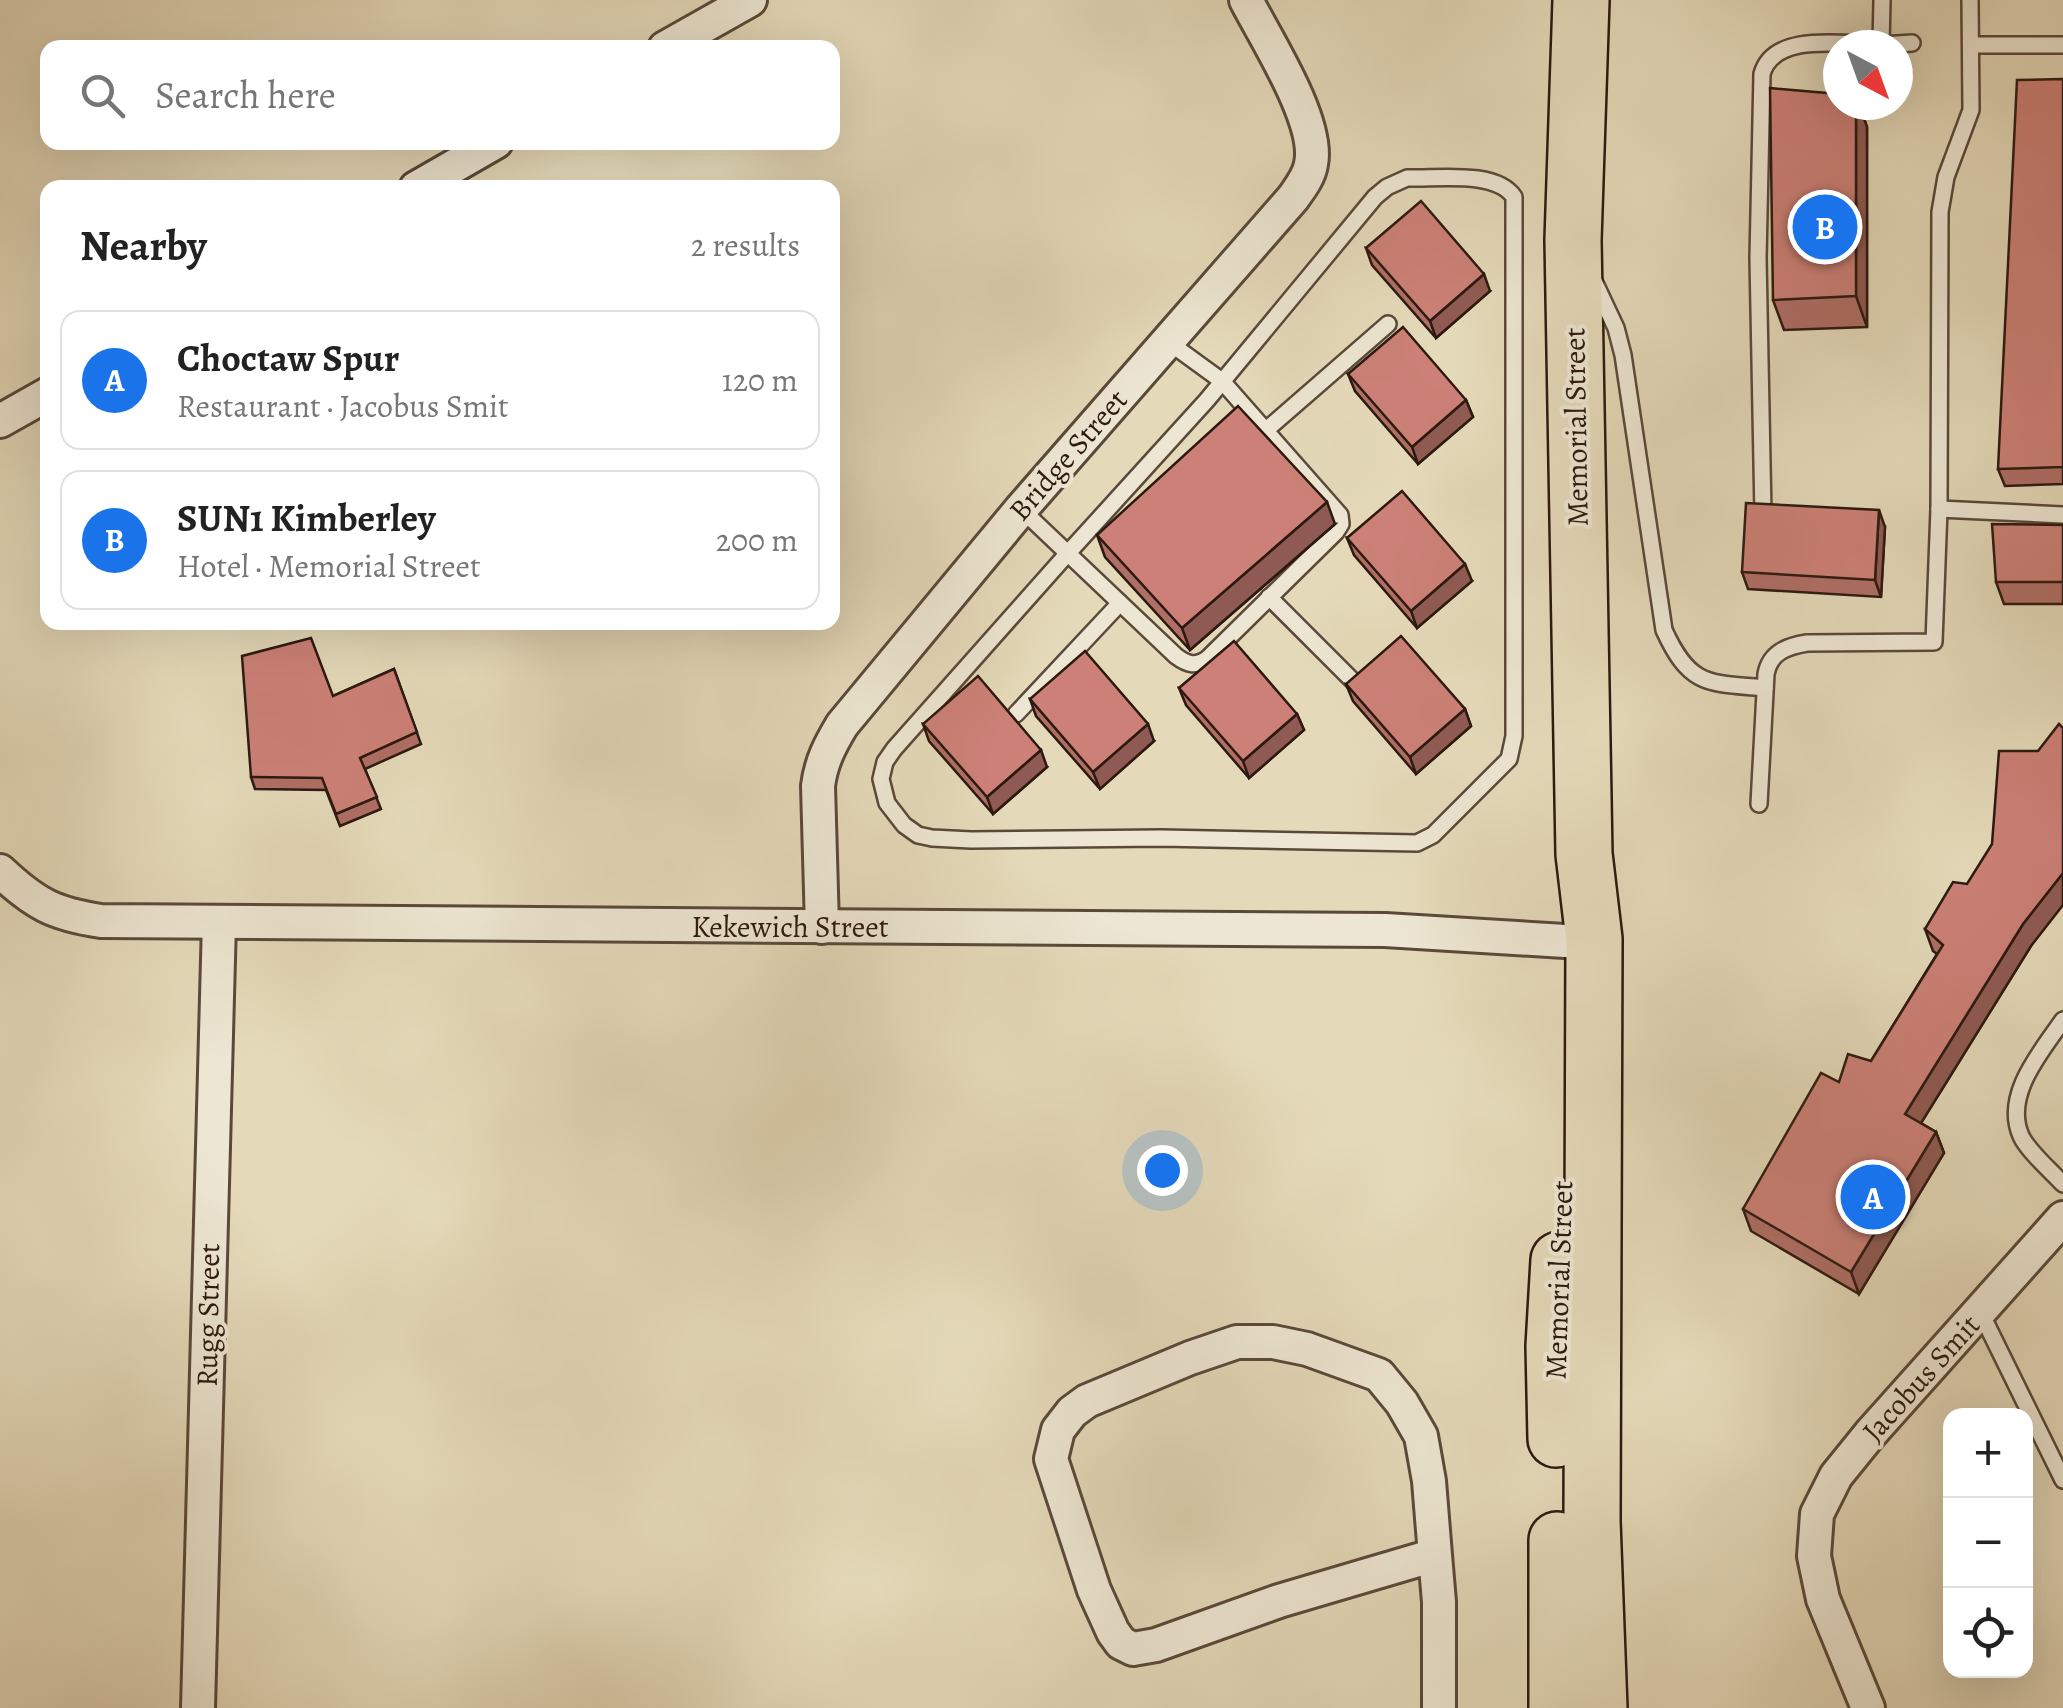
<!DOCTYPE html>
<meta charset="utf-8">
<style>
body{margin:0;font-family:Alegreya,serif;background:#f6f6f6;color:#222}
.controls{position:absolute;right:30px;bottom:30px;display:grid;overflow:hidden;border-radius:20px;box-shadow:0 10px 40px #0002}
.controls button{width:90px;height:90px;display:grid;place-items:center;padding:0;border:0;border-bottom:2px solid #e0e0e0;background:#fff;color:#222;font:50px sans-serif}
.compass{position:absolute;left:1823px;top:30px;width:90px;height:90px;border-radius:50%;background:#fff;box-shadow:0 10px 40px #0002;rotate:139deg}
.you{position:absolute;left:1162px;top:1170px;width:35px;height:35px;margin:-25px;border:8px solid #fff;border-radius:50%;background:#1a73e8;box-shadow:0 0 0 15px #1a73e833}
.badge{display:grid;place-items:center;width:65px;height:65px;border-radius:50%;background:#1a73e8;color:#fff;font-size:32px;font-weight:700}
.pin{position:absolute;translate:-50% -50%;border:5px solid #fff;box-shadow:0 2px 10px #0006}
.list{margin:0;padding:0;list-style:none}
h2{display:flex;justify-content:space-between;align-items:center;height:130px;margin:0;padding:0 40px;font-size:42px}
h2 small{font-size:32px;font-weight:400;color:#767676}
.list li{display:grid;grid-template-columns:65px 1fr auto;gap:30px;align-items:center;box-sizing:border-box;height:140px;margin:0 20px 20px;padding:0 20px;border:2px solid #e0e0e0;border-radius:20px}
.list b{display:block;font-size:38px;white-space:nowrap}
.list p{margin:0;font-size:32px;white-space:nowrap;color:#767676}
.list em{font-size:32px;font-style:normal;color:#767676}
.icon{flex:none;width:55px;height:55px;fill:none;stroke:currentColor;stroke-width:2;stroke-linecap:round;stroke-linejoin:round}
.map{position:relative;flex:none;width:2063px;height:1708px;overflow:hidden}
.search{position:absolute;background:#fff;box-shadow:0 10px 40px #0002;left:40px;top:40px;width:800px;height:110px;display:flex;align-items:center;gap:25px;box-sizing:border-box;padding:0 35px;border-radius:20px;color:#767676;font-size:38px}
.panel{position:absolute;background:#fff;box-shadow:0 10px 40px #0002;left:40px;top:180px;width:800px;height:450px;border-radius:20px}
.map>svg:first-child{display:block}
</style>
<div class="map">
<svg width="2063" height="1708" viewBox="0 0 2063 1708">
<rect width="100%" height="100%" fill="#e4d9b9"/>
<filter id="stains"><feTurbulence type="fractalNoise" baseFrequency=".002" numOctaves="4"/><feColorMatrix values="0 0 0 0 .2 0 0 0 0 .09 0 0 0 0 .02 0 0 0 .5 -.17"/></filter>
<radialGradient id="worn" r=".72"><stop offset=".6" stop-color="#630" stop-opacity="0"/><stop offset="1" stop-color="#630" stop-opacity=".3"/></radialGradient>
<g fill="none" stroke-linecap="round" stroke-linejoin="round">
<!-- service casing -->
<g stroke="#5a493a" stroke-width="20">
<g id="service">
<path d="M1881 45 1882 0"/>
<path d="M1882 45 1912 43"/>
<path d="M1971 45H2063"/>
<path d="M1407 178C1437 179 1496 170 1514 197V736L1509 759 1433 835 1417 843 1161 838 971 840 932 838 918 835 904 825 887 803 881 779 885 762 894 749 1068 553 1207 400 1375 197 1387 187Z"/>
<path d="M1593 279 1616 328 1623 355 1664 630C1690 687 1708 683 1765 688"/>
<path d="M1265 431 1388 324"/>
<path d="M1021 509 1176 656C1188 665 1196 667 1208 658L1336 532 1341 524 1340 515 1222 381 1167 341"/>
<path d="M1939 509 2063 515"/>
<path d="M1763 514 1758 258 1762 74C1774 31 1845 45 1879 45"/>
<path d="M1269 597 1355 683"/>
<path d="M1016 714 1120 603"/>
<path d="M1759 804 1766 674C1770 652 1788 646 1807 643L1934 642 1939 509 1940 212 1946 177 1971 110 1970 0"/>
<path d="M2063 1020C2041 1052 2003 1095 2021 1136 2028 1151 2051 1171 2063 1184"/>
<path d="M1980 1311 2063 1480"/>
</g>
</g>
<!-- minor casing -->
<g stroke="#5a493a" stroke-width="38">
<g id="minor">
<path d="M665 48 750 0"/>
<path d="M416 188 496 142"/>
<path d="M0 421 48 394"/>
<path d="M0 871C35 904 54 914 101 921L1385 930 1565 941 1594 939"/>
<path d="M822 927 818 786C821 762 830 745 842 725L1021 509 1293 198C1300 188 1309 177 1311 164 1320 122 1266 39 1246 0"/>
<path d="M1435 1555 1279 1601 1156 1645 1133 1649 1121 1643 1113 1632 1094 1590 1051 1459 1058 1430 1072 1412 1087 1401 1190 1358 1237 1342H1273L1307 1349 1379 1375 1402 1403 1421 1436 1429 1481 1435 1555 1439 1602V1708"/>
<path d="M198 1708 219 922"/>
<path d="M1868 1708 1823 1599 1814 1556 1817 1514 1836 1476 1870 1434 2063 1218"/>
</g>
</g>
<!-- trunk casing -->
<g stroke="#2c190f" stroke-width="60">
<g id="trunk">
<path d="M1581 0 1573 240 1584 854 1594 939 1592 1521 1599 1708"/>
<path d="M1556 1439 1554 1346 1559 1260"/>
<path d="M1557 1540V1708"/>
</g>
</g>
<!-- service -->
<use href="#service" stroke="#ede6d2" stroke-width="15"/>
<!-- minor -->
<use href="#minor" stroke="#ede6d2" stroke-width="32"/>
<!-- trunk -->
<use href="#trunk" stroke="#e4d9b9" stroke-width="55"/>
</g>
<!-- wall -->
<g fill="#af6e66" stroke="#2c190f" stroke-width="2.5">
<path d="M2063 79V484L2005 486 1998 469Z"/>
<path d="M1856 105H1859L1867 127V327L1784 330 1773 300Z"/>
<path d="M1366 248 1490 291 1436 338 1372 265Z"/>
<path d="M1348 374 1466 400 1473 417 1418 464 1355 391Z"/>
<path d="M1335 524 1190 650 1105 557 1097 535Z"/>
<path d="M2063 525V604H2004L1996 582Z"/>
<path d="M1885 527 1881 597 1748 589 1742 572Z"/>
<path d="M1347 538 1472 581 1417 628 1354 555Z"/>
<path d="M394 669 421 744 365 769 381 809 340 826 326 790 255 789 251 777 333 696Z"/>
<path d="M1346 684 1465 709 1471 726 1416 774 1353 701Z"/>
<path d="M1179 688 1297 714 1304 730 1249 778 1186 705Z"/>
<path d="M1030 699 1154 741 1100 789 1036 716Z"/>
<path d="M923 724 1047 767 993 814 929 741Z"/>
<path d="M1925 929 2031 946 1921 1123 1936 1132 1944 1153 1859 1294 1751 1231 1743 1209 1839 1082 1871 1061 1937 954 1933 951Z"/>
</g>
<!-- shaded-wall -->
<g fill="#8f5a53" stroke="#2c190f" stroke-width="2.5">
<path d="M1856 105H1859L1867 127V327L1856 296Z"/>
<path d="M1484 274 1490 291 1436 338 1430 321Z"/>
<path d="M1466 400 1473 417 1418 464 1412 447Z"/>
<path d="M1327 502 1335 524 1190 650 1182 628Z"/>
<path d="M1879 510 1885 527 1881 597 1875 580Z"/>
<path d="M1465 564 1472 581 1417 628 1411 611Z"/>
<path d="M1465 709 1471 726 1416 774 1410 757Z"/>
<path d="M1297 714 1304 730 1249 778 1243 761Z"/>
<path d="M1148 724 1154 741 1100 789 1093 772Z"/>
<path d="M1041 750 1047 767 993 814 987 797Z"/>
<path d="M2063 873V905L2031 946 1913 1136 1905 1114 2023 924Z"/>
<path d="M1936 1132 1944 1153 1859 1294 1851 1272Z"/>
</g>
<!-- building -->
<g fill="#cc8077" stroke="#2c190f" stroke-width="2.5">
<path d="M2063 79V467L1998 469 2017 80Z"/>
<path d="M1770 88 1838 94V105H1856V296L1773 300Z"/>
<path d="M1421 201 1484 274 1430 321 1366 248Z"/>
<path d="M1403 327 1466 400 1412 447 1348 374Z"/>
<path d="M1238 406 1327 502 1182 628 1097 535Z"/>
<path d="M1402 491 1465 564 1411 611 1347 538Z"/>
<path d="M1746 503 1879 510 1875 580 1742 572Z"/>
<path d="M1992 524 2063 525V582H1996Z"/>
<path d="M1401 636 1465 709 1410 757 1346 684Z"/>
<path d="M311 638 333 696 394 669 417 732 360 758 377 797 336 814 322 778 251 777 242 656Z"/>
<path d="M1234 641 1297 714 1243 761 1179 688Z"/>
<path d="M1085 651 1148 724 1093 772 1030 699Z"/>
<path d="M978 676 1041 750 987 797 923 724Z"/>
<path d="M2059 724 2063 728V873L2023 924 1905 1114 1936 1132 1851 1272 1743 1209 1821 1073 1839 1082 1848 1054 1871 1061 1943 945 1925 929 1953 882 1967 884 1992 844 1999 751H2038Z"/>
</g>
<g text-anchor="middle" stroke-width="8" stroke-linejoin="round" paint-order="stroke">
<!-- street labels -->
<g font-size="30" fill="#2c190f" stroke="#ede6d2">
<text transform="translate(1576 427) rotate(-91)" y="10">Memorial Street</text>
<text transform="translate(1068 455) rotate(-49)" y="10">Bridge Street</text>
<text x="790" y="937">Kekewich Street</text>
<text transform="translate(1559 1280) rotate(-88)" y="10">Memorial Street</text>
<text transform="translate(208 1315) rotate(-89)" y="10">Rugg Street</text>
<text transform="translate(1921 1378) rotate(-48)" y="10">Jacobus Smit</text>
</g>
</g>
<rect width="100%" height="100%" filter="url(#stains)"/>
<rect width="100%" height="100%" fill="url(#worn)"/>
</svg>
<div class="controls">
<button>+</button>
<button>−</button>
<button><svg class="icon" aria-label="locate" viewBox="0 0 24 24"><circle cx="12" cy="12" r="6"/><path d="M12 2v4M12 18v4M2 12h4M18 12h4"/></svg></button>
</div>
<svg class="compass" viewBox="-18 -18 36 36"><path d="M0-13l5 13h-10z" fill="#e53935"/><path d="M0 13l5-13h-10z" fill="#767676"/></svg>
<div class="you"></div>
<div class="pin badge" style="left:1873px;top:1197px">A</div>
<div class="pin badge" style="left:1825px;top:227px">B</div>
<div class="search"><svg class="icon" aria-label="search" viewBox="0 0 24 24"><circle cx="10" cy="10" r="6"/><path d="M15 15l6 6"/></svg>Search here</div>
<section class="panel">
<h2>Nearby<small>2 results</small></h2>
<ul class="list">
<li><span class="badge">A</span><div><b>Choctaw Spur</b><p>Restaurant · Jacobus Smit</p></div><em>120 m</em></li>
<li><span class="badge">B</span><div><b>SUN1 Kimberley</b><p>Hotel · Memorial Street</p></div><em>200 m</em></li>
</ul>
</section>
</div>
